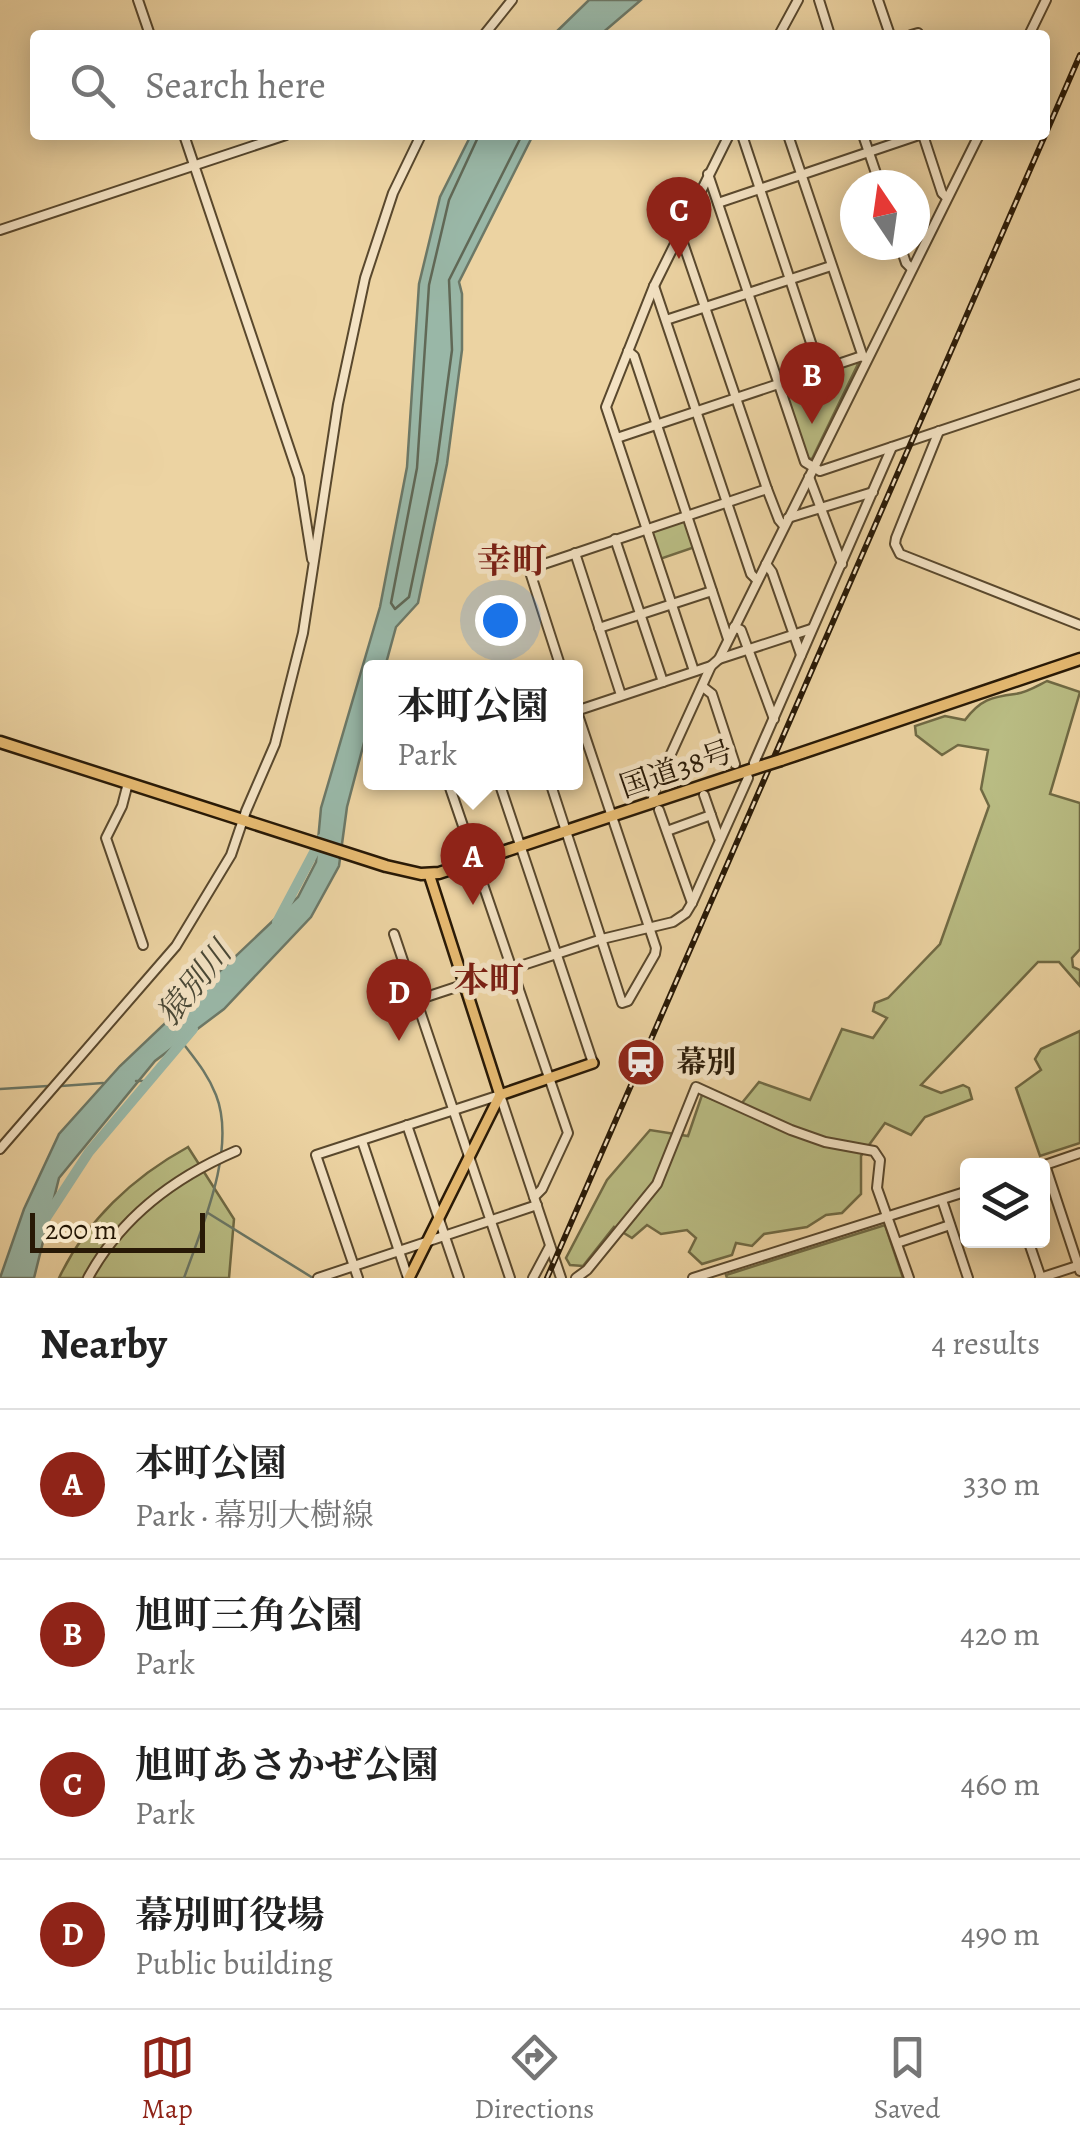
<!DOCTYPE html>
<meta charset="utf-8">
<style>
body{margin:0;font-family:Alegreya,"Noto Serif JP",serif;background:#f6f6f6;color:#222}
.controls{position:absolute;right:30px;bottom:30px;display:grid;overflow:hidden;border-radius:10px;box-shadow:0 5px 25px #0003}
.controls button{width:90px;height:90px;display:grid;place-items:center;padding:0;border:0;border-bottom:2px solid #e0e0e0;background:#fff;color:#222;font:50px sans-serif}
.compass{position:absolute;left:840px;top:170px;width:90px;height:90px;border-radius:50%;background:#fff;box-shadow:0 5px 25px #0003;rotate:347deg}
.scale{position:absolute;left:30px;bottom:25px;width:175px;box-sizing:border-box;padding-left:10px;border:5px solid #281906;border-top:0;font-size:28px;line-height:35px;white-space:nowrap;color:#281906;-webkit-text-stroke:8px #f3e2c3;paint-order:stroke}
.you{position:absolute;left:500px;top:620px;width:35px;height:35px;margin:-25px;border:8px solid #fff;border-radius:50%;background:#1a73e8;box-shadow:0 0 0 15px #1a73e833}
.badge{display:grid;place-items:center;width:65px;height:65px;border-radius:50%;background:#8f2418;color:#fff;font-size:32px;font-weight:700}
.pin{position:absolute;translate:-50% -82px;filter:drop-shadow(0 2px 5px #0008)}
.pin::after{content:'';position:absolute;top:52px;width:35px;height:30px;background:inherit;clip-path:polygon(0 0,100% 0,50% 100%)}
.popup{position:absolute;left:363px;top:660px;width:220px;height:130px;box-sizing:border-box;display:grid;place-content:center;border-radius:10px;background:#fff;filter:drop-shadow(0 2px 8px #0005);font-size:32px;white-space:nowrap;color:#767676}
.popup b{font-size:38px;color:#222}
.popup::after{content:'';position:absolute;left:50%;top:100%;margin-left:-20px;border:20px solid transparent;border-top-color:#fff}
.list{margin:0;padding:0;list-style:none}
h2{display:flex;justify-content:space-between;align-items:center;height:130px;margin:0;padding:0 40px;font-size:42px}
h2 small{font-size:32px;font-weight:400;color:#767676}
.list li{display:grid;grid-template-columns:65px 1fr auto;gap:30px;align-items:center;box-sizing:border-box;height:150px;padding:0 40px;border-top:2px solid #e0e0e0}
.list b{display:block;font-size:38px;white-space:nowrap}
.list p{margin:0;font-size:32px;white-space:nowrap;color:#767676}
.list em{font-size:32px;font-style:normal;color:#767676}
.icon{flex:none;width:55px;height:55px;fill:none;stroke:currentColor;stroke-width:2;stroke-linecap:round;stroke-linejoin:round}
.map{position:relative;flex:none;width:1080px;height:1278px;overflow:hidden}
.search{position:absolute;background:#fff;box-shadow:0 5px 25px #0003;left:30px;right:30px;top:30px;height:110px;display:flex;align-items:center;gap:25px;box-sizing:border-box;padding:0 35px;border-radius:10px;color:#767676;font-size:38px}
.sheet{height:730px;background:#fff}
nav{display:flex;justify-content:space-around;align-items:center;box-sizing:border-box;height:140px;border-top:2px solid #e0e0e0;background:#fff;font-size:28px;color:#767676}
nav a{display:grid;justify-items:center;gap:5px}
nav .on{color:#8f2418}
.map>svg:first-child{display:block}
</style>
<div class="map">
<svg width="1080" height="1278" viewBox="0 0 1080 1278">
<rect width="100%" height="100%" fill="#ecd3a2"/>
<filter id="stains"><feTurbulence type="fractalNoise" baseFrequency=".002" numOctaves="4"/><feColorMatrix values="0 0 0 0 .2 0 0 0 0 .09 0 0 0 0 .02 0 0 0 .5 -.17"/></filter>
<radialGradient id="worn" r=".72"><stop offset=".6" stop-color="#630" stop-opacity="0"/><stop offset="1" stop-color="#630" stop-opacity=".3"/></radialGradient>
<!-- green -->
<g fill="#b9bc83" stroke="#706a44" stroke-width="2.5">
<path d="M854 361 858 364 812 459 806 458 784 389 787 383Z"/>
<path d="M686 519 695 547 660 559 651 530Z"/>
<path d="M1047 681 1080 692 1050 794 1080 803V949L1072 958 1073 967 1080 970V986L1059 962H1038L921 1085 941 1093 963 1085 969 1088 972 1099 925 1117 911 1135 885 1123 861 1156V1194L842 1213 826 1215 807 1227 764 1234 752 1246 736 1243 732 1255 702 1264 689 1252 696 1238 687 1230 661 1234 647 1225 632 1238 614 1227 583 1266 570 1265 566 1258 607 1180 650 1130 688 1136 702 1095 737 1109 759 1082 810 1100 842 1029 873 1038 887 1018 873 1011 875 1003 888 998 940 944 989 806 981 789 988 750 958 745 942 755 916 735 915 726 945 716 965 720C980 700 991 697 1015 694 1026 693 1037 686 1047 681Z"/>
<path d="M1080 1031V1143L1040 1156 1016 1088 1041 1070 1035 1059 1041 1049Z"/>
<path d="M188 1147 234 1219 229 1278H59C86 1221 133 1177 188 1147Z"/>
<path d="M885 1225 903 1278H727L726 1275Z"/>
</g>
<!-- water -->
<g fill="#99b7a7" stroke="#6c7867" stroke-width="2.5">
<path d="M589 0H641L600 35H553Z"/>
<path d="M471 135H533L459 282 462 294V350L447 464 418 603 396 627 385 667 370 668V720L347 807 339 866 311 917 224 1009 155 1061 59 1178 34 1278H0L24 1209 59 1134 120 1066 298 897 316 862 321 808 380 607 407 467 419 284 440 197Z"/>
</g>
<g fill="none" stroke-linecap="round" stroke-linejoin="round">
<!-- shore -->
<path stroke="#606856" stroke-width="2.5" d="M479 135 449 200 429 285 417 468 391 603 395 609 409 597 437 462 452 350 449 280 522 135"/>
<!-- stream -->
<g stroke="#6c7867" stroke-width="2.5">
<path d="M182 1042C195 1059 208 1074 216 1095 237 1148 202 1227 184 1278"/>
<path d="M136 1081H149"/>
<path d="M61 1086 103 1083"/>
<path d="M0 1089 48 1086"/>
<path d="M208 1213 313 1278"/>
</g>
<!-- river -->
<g stroke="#99b7a7" stroke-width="10">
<path d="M277 922 321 839"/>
<path d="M44 1221 89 1152 193 1029"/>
</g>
<!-- minor casing -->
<g stroke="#59482d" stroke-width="12">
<g id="minor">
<path d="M138 0 150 35"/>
<path d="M819 0 830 35"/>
<path d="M878 0 890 35"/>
<path d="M484 35 512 0"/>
<path d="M779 35 798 0"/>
<path d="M911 35 918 33"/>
<path d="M1029 35 1046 0"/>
<path d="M184 135 299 477 312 559"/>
<path d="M742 135 820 370"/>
<path d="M788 135 863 357"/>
<path d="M863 135 880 185"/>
<path d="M923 135 942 193 947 198"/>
<path d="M708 174 805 462 820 471 1080 384"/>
<path d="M718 203 919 135"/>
<path d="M0 230 286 135"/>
<path d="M679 231 767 489 779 520 784 526"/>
<path d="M900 245 906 263 912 269"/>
<path d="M654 286 751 574 757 580"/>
<path d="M666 320 831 266"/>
<path d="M628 351 634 356 728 639"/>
<path d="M939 431 896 538 895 544 900 554 1080 625"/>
<path d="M617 438 862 356"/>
<path d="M809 477 842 564"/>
<path d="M788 518 873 492"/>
<path d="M615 539 663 682"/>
<path d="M575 553 621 695"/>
<path d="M766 564 772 572 801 655"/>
<path d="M734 627 741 630 774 719"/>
<path d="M599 628 712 591"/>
<path d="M719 659 811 629"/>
<path d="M561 668 529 569 767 489"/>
<path d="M694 671 606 407 654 286 729 135"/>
<path d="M703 687 712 694 735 764"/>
<path d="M576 711 711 666"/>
<path d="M754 763 892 447"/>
<path d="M448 782 568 1133 542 1189 534 1197"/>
<path d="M499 782 593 1063"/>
<path d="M550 782 622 1003 628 1001 655 954 656 948 576 709"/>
<path d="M128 783 122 806 106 838 143 945"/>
<path d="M704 795 719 838"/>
<path d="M652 803 655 789 711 666 719 659 979 135"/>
<path d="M659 810 692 903"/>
<path d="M667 831 711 815"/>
<path d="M394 934 510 1278"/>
<path d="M417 1000 602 939 673 922 686 913 692 903 748 778"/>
<path d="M407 1125 459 1278"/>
<path d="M362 1141 408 1278"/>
<path d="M0 1149 176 946 231 855 246 811 275 744 303 633 338 404 365 278 393 193 421 135"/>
<path d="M1045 1165 1080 1271"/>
<path d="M1042 1166 1080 1153"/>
<path d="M942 1200 968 1278"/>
<path d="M1028 1240 1041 1278"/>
<path d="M897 1243 950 1225"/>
<path d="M88 1278C121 1217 173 1178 236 1151"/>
<path d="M318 1278 537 1205"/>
<path d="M358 1278 316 1155 500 1095 561 1278"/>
<path d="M533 1278 550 1246"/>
<path d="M576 1278 587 1270 657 1184 696 1087 791 1130 825 1142 874 1151 880 1160 877 1188 909 1278"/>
<path d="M693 1278 968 1191"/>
<path d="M1040 1278 1080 1265"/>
</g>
</g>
<!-- major casing -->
<g stroke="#281906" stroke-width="14">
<g id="major">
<path d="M500 1095 593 1063"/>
<path d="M409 1278 500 1095 429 874"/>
</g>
</g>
<!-- highway casing -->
<g stroke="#281906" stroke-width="15">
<g id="highway">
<path d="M0 742 386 866 421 874 439 873 762 766"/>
<path d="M781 760 1080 659"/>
</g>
</g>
<!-- minor -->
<use href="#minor" stroke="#f3e2c3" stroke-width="8"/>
<!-- major -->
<use href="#major" stroke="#e6ba71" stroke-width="9"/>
<!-- highway -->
<use href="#highway" stroke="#e6ba71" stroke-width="10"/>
<!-- rail casing -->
<g stroke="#281906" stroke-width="6">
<path id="rail" d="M547 1278 1080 55"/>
</g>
<!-- rail -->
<use href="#rail" stroke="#f3e2c3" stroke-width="2.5" stroke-dasharray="8" stroke-linecap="butt"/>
<!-- highway-bridge casing -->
<g stroke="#281906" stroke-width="15" stroke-linecap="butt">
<path id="highway-bridge" d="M762 766 781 760"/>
</g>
<!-- highway-bridge -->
<use href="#highway-bridge" stroke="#e6ba71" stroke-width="10"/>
</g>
<!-- icons -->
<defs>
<g id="station-disc" transform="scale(2.5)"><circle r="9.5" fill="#8f2418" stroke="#f3e2c3"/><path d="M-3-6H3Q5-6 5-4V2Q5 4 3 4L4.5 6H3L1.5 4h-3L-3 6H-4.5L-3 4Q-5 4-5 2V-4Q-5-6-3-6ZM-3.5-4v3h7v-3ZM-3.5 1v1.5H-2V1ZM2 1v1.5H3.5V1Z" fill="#fff"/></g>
</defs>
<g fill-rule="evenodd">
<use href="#station-disc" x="641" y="1062"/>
</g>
<g text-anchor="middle" stroke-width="10" stroke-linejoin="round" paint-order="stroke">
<!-- street labels -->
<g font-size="30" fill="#281906" stroke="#f3e2c3">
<text transform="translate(676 769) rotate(-19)" y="10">国道38号</text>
</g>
<!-- poi labels -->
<g font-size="30" font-weight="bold" fill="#281906" stroke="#f3e2c3" text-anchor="start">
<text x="676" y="1072">幕別</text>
</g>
<!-- water labels -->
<g font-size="32" font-style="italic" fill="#4a4836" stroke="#f3e2c3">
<text transform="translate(194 983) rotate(-51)" y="11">猿別川</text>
</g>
<!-- quarter labels -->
<g font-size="35" font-weight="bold" fill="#7a1f14" stroke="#f3e2c3">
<text x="512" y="573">幸町</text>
<text x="489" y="992">本町</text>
</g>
</g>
<rect width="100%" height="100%" filter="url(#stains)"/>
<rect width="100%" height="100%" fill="url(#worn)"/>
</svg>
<div class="controls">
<button><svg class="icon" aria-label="layers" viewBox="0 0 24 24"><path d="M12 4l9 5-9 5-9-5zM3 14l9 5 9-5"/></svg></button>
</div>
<svg class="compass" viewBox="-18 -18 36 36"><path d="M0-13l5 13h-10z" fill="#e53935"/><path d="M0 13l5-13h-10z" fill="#767676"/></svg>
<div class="scale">200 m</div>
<div class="you"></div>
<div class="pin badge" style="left:473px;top:905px">A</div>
<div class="popup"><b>本町公園</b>Park</div>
<div class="pin badge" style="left:812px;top:424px">B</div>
<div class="pin badge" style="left:679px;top:259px">C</div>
<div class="pin badge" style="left:399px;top:1041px">D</div>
<div class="search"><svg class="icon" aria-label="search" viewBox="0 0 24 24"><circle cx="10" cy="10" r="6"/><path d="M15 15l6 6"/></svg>Search here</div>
</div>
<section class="sheet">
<h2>Nearby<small>4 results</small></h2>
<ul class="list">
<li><span class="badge">A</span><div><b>本町公園</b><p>Park · 幕別大樹線</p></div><em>330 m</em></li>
<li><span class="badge">B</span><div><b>旭町三角公園</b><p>Park</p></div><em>420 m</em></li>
<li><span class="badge">C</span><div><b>旭町あさかぜ公園</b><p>Park</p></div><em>460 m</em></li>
<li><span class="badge">D</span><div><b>幕別町役場</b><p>Public building</p></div><em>490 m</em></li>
</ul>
</section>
<nav>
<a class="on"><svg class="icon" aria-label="map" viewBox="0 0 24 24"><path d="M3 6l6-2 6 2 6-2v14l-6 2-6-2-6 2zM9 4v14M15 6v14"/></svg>Map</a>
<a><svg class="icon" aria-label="directions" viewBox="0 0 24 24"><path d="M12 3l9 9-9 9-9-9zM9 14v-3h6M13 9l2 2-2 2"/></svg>Directions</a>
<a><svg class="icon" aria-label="saved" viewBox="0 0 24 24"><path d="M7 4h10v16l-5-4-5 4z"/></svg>Saved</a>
</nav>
